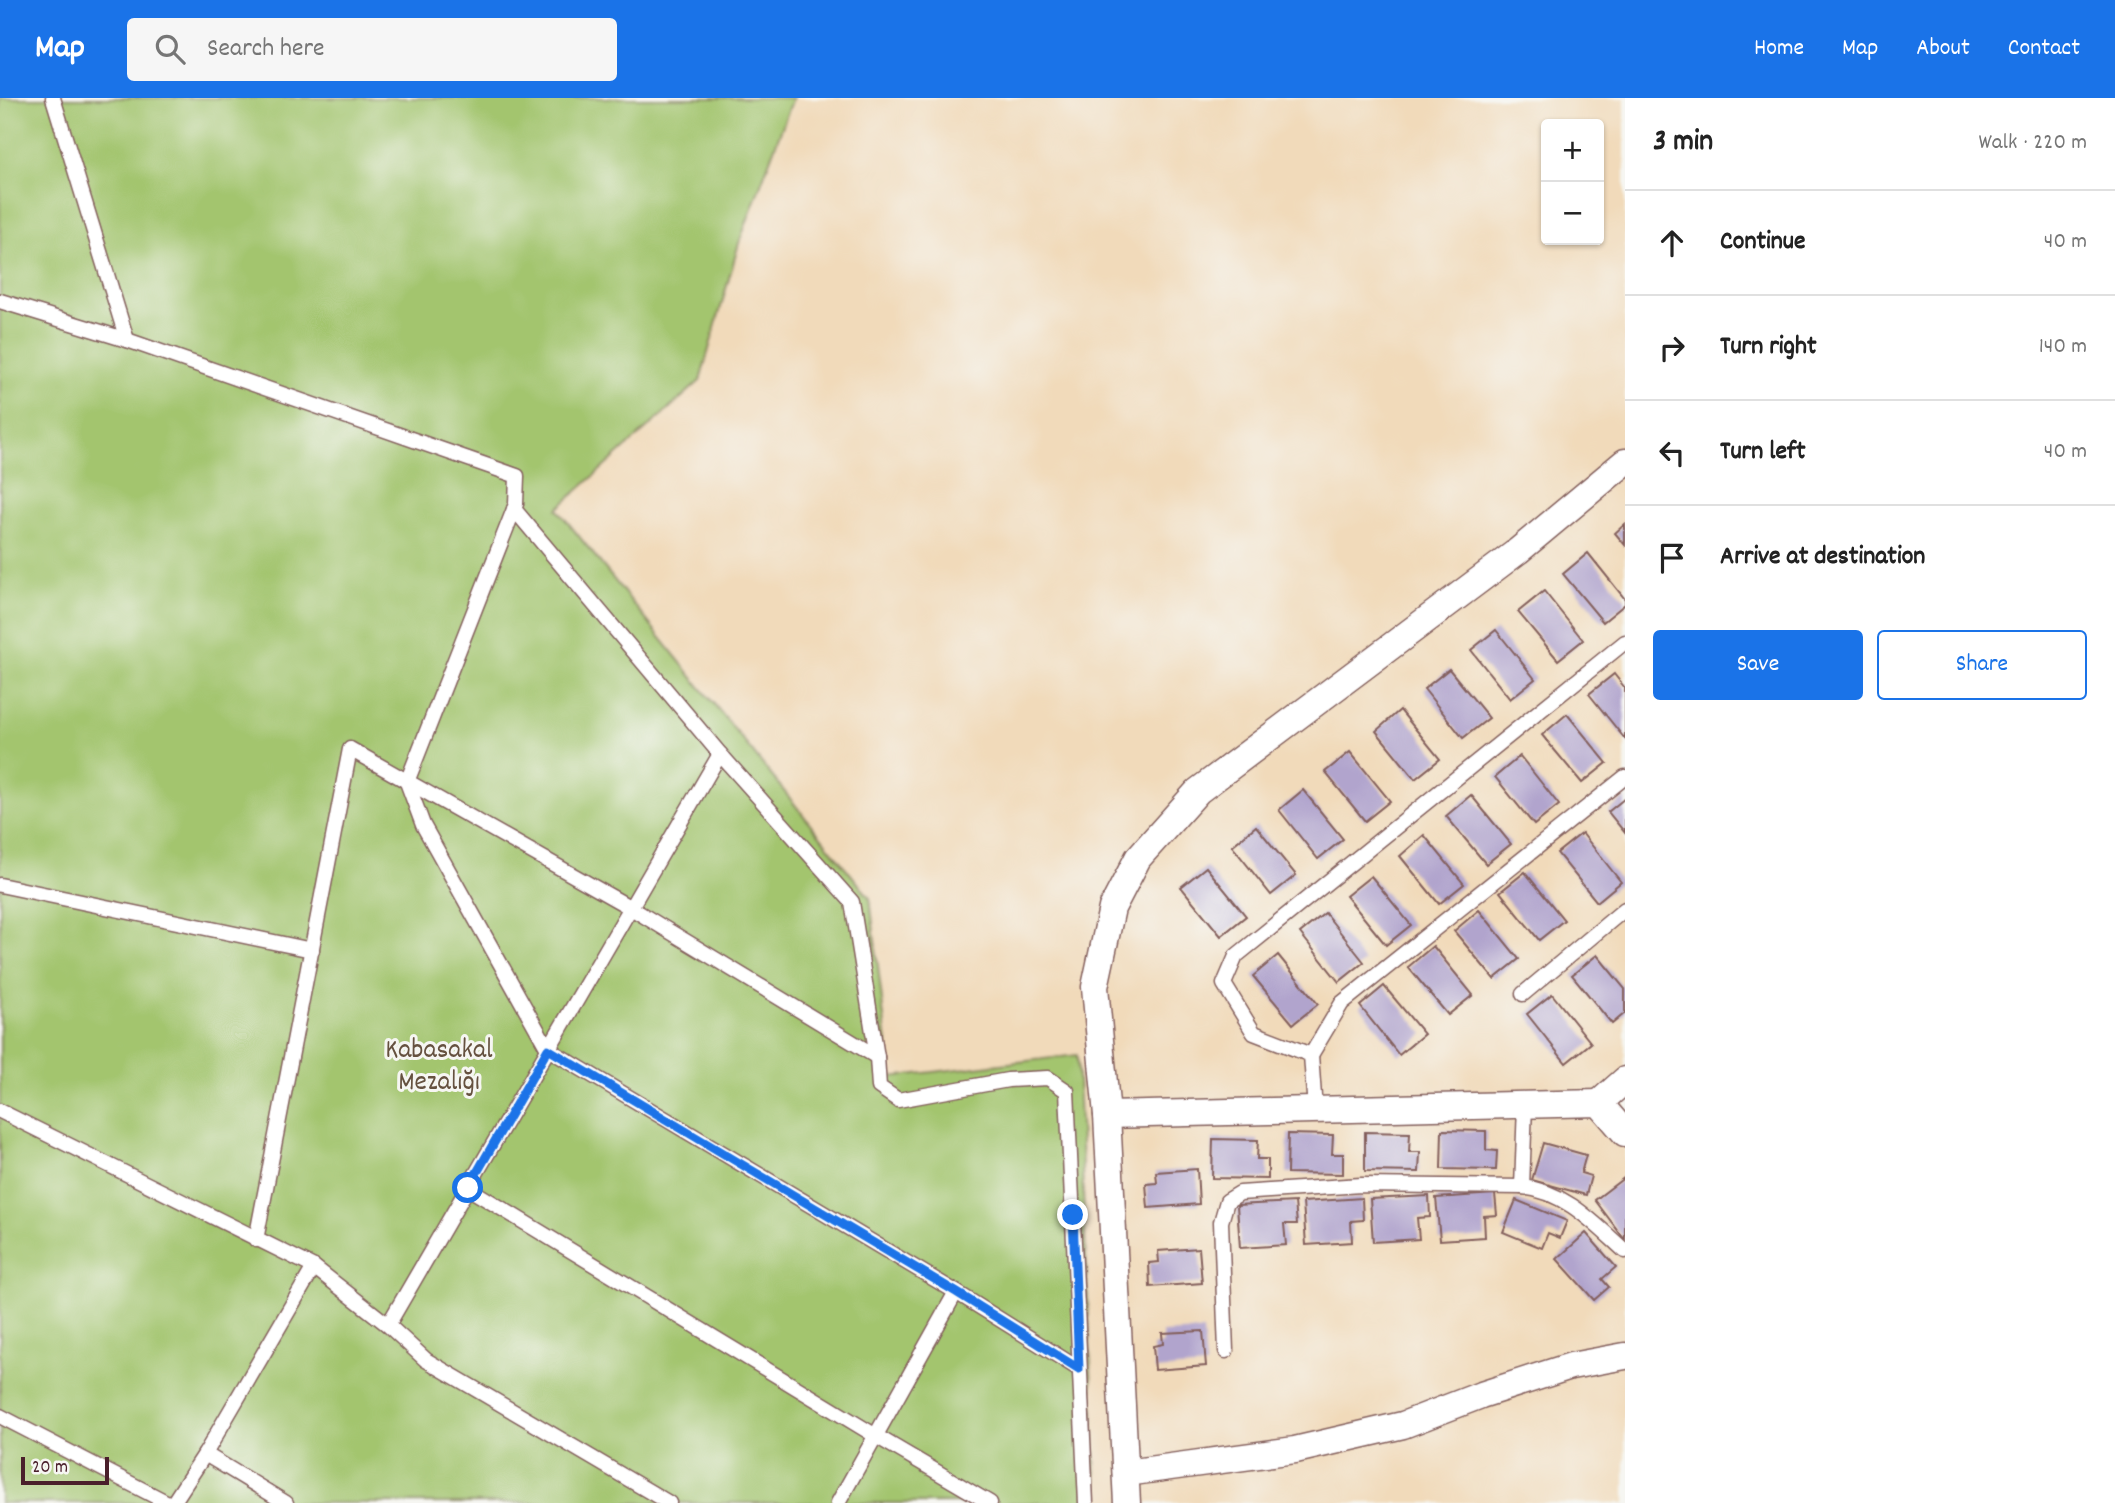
<!DOCTYPE html>
<meta charset="utf-8">
<style>
body{margin:0;font-family:Dekko,sans-serif;background:#f6f6f6;color:#222}
.controls{position:absolute;right:21px;top:21px;display:grid;overflow:hidden;border-radius:7px;box-shadow:0 2px 5px #0004}
.controls button{width:63px;height:63px;display:grid;place-items:center;padding:0;border:0;border-bottom:2px solid #e0e0e0;background:#fff;color:#222;font:35px sans-serif}
.scale{position:absolute;left:21px;bottom:18px;width:88px;box-sizing:border-box;padding-left:7px;border:4px solid #4a1f2b;border-top:0;font-size:19px;line-height:24px;white-space:nowrap;color:#4a1f2b;-webkit-text-stroke:5px #f6f6f2;paint-order:stroke}
.stop{position:absolute;width:21px;height:21px;margin:-16px;border:5px solid #1a73e8;border-radius:50%;background:#fff}
.stop.end{background:#1a73e8;border-color:#fff;box-shadow:0 2px 7px #0008}
.list{margin:0;padding:0;list-style:none}
h2{display:flex;justify-content:space-between;align-items:center;height:91px;margin:0;padding:0 28px;font-size:30px}
h2 small{font-size:23px;font-weight:400;color:#767676}
.list li{display:grid;grid-template-columns:46px 1fr auto;gap:21px;align-items:center;box-sizing:border-box;height:105px;padding:0 28px;border-top:2px solid #e0e0e0}
.list b{display:block;font-size:26px;white-space:nowrap}
.list em{font-size:23px;font-style:normal;color:#767676}
.actions{display:flex;gap:14px;padding:21px 28px}
.actions a{flex:1;padding:16px 0;border:2px solid #1a73e8;border-radius:7px;text-align:center;font-size:24px;color:#1a73e8}
.actions .main{background:#1a73e8;color:#fff}
.icon{flex:none;width:38px;height:38px;fill:none;stroke:currentColor;stroke-width:2;stroke-linecap:round;stroke-linejoin:round}
.map{position:relative;flex:none;width:1625px;height:1405px;overflow:hidden}
header{display:flex;align-items:center;gap:42px;box-sizing:border-box;height:98px;padding:0 35px;background:#1a73e8;color:#fff}
header strong{font-size:33px}
nav{display:flex;gap:38px;margin-inline-start:auto;font-size:24px}
.search{width:490px;height:63px;background:#f6f6f6;display:flex;align-items:center;gap:18px;box-sizing:border-box;padding:0 24px;border-radius:7px;color:#767676;font-size:26px}
main{display:flex}
aside{flex:1;background:#fff}
.map>svg:first-child{display:block}
</style>
<header>
<strong>Map</strong>
<div class="search"><svg class="icon" aria-label="search" viewBox="0 0 24 24"><circle cx="10" cy="10" r="6"/><path d="M15 15l6 6"/></svg>Search here</div>
<nav><a>Home</a><a>Map</a><a>About</a><a>Contact</a></nav>
</header>
<main>
<div class="map">
<svg width="1625" height="1405" viewBox="0 0 1625 1405">
<rect width="100%" height="100%" fill="#f6f6f2"/>
<filter id="ink" filterUnits="userSpaceOnUse"><feTurbulence type="fractalNoise" baseFrequency=".0143" numOctaves="2"/><feDisplacementMap in="SourceGraphic" scale="14" xChannelSelector="R" yChannelSelector="G"/><feConvolveMatrix kernelMatrix="1 2 1 2 8 2 1 2 1" color-interpolation-filters="sRGB"/></filter>
<filter id="wash" filterUnits="userSpaceOnUse"><feTurbulence type="fractalNoise" baseFrequency=".00686" numOctaves="4" result="noise"/><feDisplacementMap in="SourceGraphic" scale="28" xChannelSelector="R" yChannelSelector="G"/><feGaussianBlur stdDeviation="1.57" result="paint"/><feColorMatrix in="noise" values="0 0 0 0 0 0 0 0 0 0 0 0 0 0 0 0 0 1.4 0 .05"/><feComposite in="paint" operator="in"/></filter>
<g filter="url(#wash)">
<rect width="100%" height="100%" fill="#f1daba"/>
<!-- green -->
<path fill="#a3c56e" stroke="#76724c" stroke-width="2" d="M0 0H793L739 145 700 283 557 411 870 800 891 979 1077 957 1097 1405H0Z"/>
<g id="blocks">
<!-- building -->
<g fill="#b1a4cd">
<path d="M1625 426V447L1615 435Z"/>
<path d="M1588 455 1625 501V506L1603 524 1563 476Z"/>
<path d="M1544 493 1583 542 1558 562 1518 514Z"/>
<path d="M1496 532 1535 581 1510 601 1471 552Z"/>
<path d="M1449 571 1489 620 1463 640 1424 591Z"/>
<path d="M1614 576 1625 590V641L1589 596Z"/>
<path d="M1400 612 1440 661 1415 681 1376 633Z"/>
<path d="M1567 616 1607 665 1582 685 1542 637Z"/>
<path d="M1350 654 1390 703 1365 723 1325 674Z"/>
<path d="M1520 658 1559 707 1534 727 1495 679Z"/>
<path d="M1303 692 1343 741 1318 761 1279 712Z"/>
<path d="M1471 697 1511 746 1486 766 1446 718Z"/>
<path d="M1625 700V735L1608 714Z"/>
<path d="M1256 728 1296 777 1271 797 1232 748Z"/>
<path d="M1582 735 1621 784 1597 804 1557 755Z"/>
<path d="M1424 737 1464 786 1439 806 1400 758Z"/>
<path d="M1206 769 1246 818 1221 838 1181 789Z"/>
<path d="M1525 774 1564 822 1539 842 1500 794Z"/>
<path d="M1371 778 1411 827 1386 847 1346 798Z"/>
<path d="M1479 812 1519 861 1494 881 1454 833Z"/>
<path d="M1325 815 1364 864 1339 884 1300 835Z"/>
<path d="M1433 848 1473 897 1448 917 1408 869Z"/>
<path d="M1278 857 1318 906 1293 926 1253 878Z"/>
<path d="M1597 857 1625 891V915L1612 926 1572 877Z"/>
<path d="M1384 888 1424 936 1399 957 1360 908Z"/>
<path d="M1552 896 1591 945 1566 965 1527 916Z"/>
<path d="M1442 1032 1486 1033V1052L1497 1053 1496 1072 1441 1071Z"/>
<path d="M1365 1034 1410 1035 1409 1054H1420L1419 1074 1365 1073Z"/>
<path d="M1288 1036 1333 1037 1332 1056H1343V1076L1287 1075Z"/>
<path d="M1213 1041 1258 1042 1257 1061H1268V1081L1212 1080Z"/>
<path d="M1543 1045 1586 1057 1581 1075 1591 1078 1586 1097 1532 1082Z"/>
<path d="M1197 1071 1199 1106 1148 1110 1146 1086 1157 1085 1156 1074Z"/>
<path d="M1625 1079V1142L1595 1102Z"/>
<path d="M1495 1096 1497 1117 1484 1118 1485 1139 1440 1142 1436 1100Z"/>
<path d="M1429 1098 1430 1119 1417 1120 1419 1141 1373 1144 1370 1101Z"/>
<path d="M1362 1100 1363 1122 1351 1123 1352 1144 1306 1147 1303 1104Z"/>
<path d="M1516 1102 1567 1123 1560 1140 1548 1135 1542 1150 1503 1134Z"/>
<path d="M1295 1104 1297 1126H1284L1286 1147 1240 1150 1237 1107Z"/>
<path d="M1586 1135 1616 1169 1602 1181 1609 1189 1594 1202 1557 1161Z"/>
<path d="M1199 1150 1202 1185 1150 1189 1149 1165 1159 1164 1158 1153Z"/>
<path d="M1203 1233 1206 1268 1155 1272 1153 1248 1163 1246 1162 1235Z"/>
</g>
</g>
</g>
<g filter="url(#ink)">
<use href="#blocks" fill-opacity="0" stroke="#84605d" stroke-width="2"/>
<g fill="none" stroke-linecap="round" stroke-linejoin="round">
<!-- service casing -->
<g stroke="#84605d" stroke-width="17">
<g id="service">
<path d="M53 0 127 242"/>
<path d="M0 203 127 242 517 378 516 406 407 684 423 727 548 951 956 1194 1079 1271"/>
<path d="M514 411 720 656 852 804 877 959 879 989 898 1002 1008 982 1048 980 1067 993 1086 1405"/>
<path d="M0 787 312 852"/>
<path d="M1523 896 1625 811"/>
<path d="M1311 957 1342 905 1625 679"/>
<path d="M1315 1012 1311 957 1254 935 1224 886 1236 858 1625 544"/>
<path d="M0 1013 314 1169 205 1356 173 1405"/>
<path d="M1522 1089C1565 1093 1595 1126 1625 1153"/>
<path d="M468 1090 876 1338 990 1405"/>
<path d="M256 1142 350 651 631 810 877 959"/>
<path d="M314 1169 388 1227 426 1262 669 1405"/>
<path d="M388 1227 720 656"/>
<path d="M1226 1253 1221 1124 1227 1103 1240 1095 1361 1087 1522 1089 1525 1007"/>
<path d="M0 1318 168 1405"/>
<path d="M205 1356 286 1405"/>
<path d="M838 1405 956 1194"/>
</g>
</g>
<!-- minor casing -->
<g stroke="#84605d" stroke-width="29">
<g id="minor">
<path d="M1599 1005 1625 982"/>
<path d="M1107 1017 1599 1005 1625 1035"/>
<path d="M1126 1375 1295 1352 1403 1327 1481 1297 1571 1268 1625 1258"/>
<path d="M1127 1405 1107 1017 1095 889 1112 810 1138 760 1198 693 1518 453 1625 364"/>
</g>
</g>
<!-- service -->
<use href="#service" stroke="#fff" stroke-width="14"/>
<!-- minor -->
<use href="#minor" stroke="#fff" stroke-width="26"/>
</g>
</g>
<g fill="none" stroke-linecap="round" stroke-linejoin="round" filter="url(#ink)">
<!-- route -->
<path stroke="#1a73e8" stroke-width="9" d="M468 1090 548 951 956 1194 1079 1271 1073 1117"/>
</g>
<g text-anchor="middle" stroke-width="6" stroke-linejoin="round" paint-order="stroke">
<!-- park labels -->
<g font-size="28" fill="#65513f" stroke="#f6f6f2">
<text x="439" y="959">Kabasakal<tspan x="439" dy="32">Mezalığı</tspan></text>
</g>
</g>
</svg>
<div class="controls">
<button>+</button>
<button>−</button>
</div>
<div class="scale">20 m</div>
<div class="stop" style="left:468px;top:1090px"></div>
<div class="stop end" style="left:1073px;top:1117px"></div>
</div>
<aside>
<h2>3 min<small>Walk · 220 m</small></h2>
<ul class="list">
<li><svg class="icon" aria-label="ahead" viewBox="0 0 24 24"><path d="M12 20V5M6 11l6-6 6 6"/></svg><div><b>Continue</b></div><em>40 m</em></li>
<li><svg class="icon" aria-label="right" viewBox="0 0 24 24"><path d="M7 20v-9h11M14 6l5 5-5 5"/></svg><div><b>Turn right</b></div><em>140 m</em></li>
<li><svg class="icon" aria-label="left" viewBox="0 0 24 24"><path d="M17 20v-9H6M10 6l-5 5 5 5"/></svg><div><b>Turn left</b></div><em>40 m</em></li>
<li><svg class="icon" aria-label="arrive" viewBox="0 0 24 24"><path d="M6 21V4h12l-3 4 3 4H6"/></svg><div><b>Arrive at destination</b></div></li>
</ul>
<div class="actions"><a class="main">Save</a><a>Share</a></div>
</aside>
</main>
